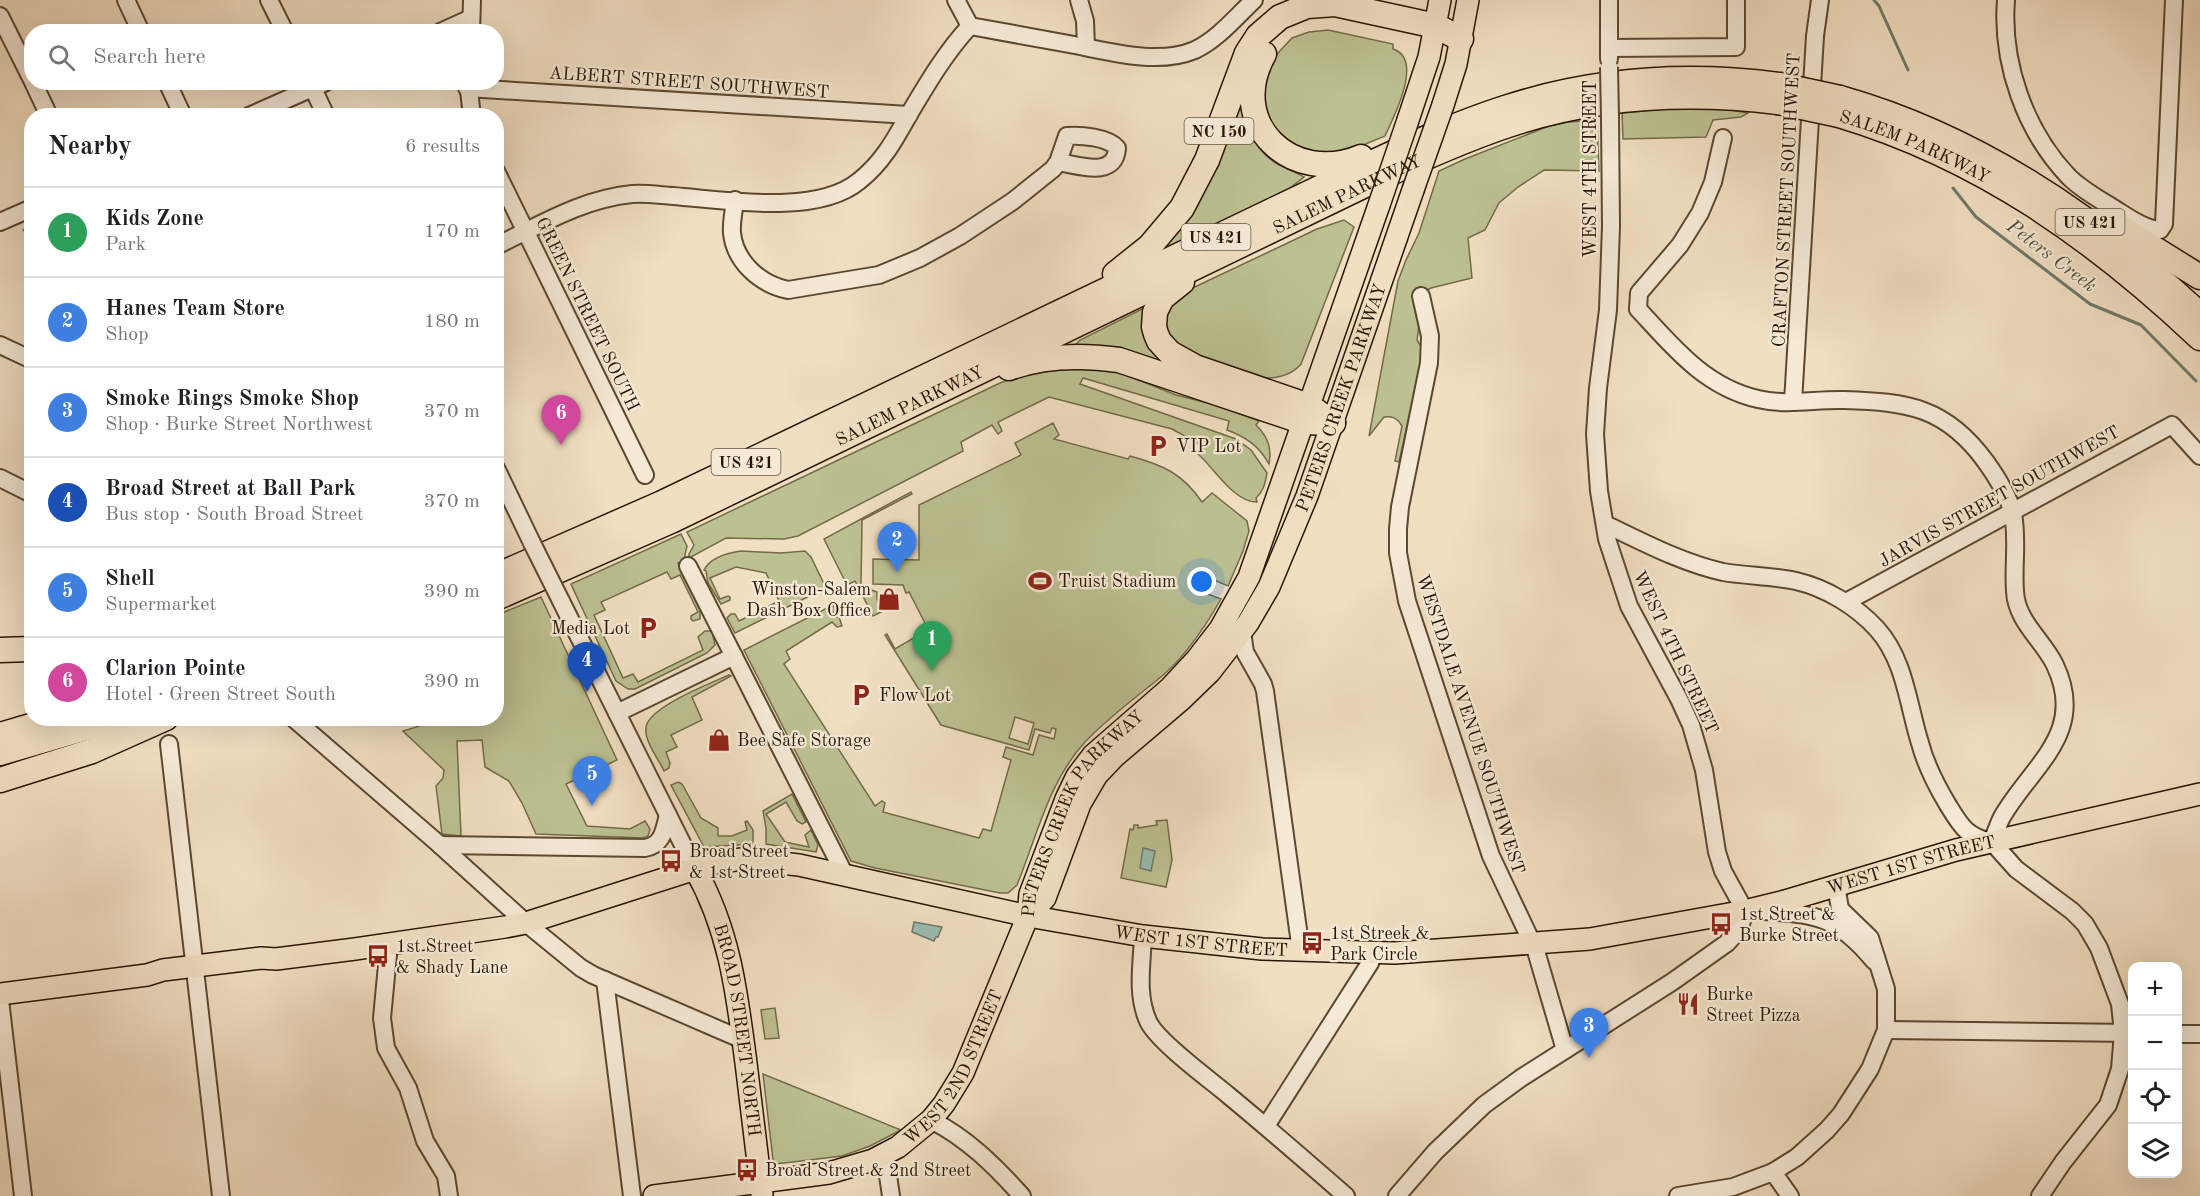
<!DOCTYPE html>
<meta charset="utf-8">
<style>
body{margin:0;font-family:"Old Standard TT",serif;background:#f6f6f6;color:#202124}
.controls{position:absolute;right:18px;bottom:18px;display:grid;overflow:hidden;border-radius:12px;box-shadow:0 6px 24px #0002}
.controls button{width:54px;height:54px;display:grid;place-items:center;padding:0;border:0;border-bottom:2px solid #e0e0e0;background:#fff;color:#202124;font:30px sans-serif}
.you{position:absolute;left:1202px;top:582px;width:21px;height:21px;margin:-15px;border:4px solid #fff;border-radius:50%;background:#1a73e8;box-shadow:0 0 0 9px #1a73e833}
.badge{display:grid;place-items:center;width:39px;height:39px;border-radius:50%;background:#8f2418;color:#fff;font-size:20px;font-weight:700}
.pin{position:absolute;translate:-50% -50px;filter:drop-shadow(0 2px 3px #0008)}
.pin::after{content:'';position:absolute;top:32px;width:21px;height:18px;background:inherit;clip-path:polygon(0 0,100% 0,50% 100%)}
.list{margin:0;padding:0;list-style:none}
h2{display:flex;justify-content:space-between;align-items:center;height:78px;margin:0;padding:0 24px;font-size:26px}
h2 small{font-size:20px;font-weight:400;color:#757577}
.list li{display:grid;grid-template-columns:39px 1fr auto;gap:18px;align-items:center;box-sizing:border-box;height:90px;padding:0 24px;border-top:2px solid #e0e0e0}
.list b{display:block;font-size:22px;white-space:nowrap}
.list p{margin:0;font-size:20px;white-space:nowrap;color:#757577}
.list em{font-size:20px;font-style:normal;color:#757577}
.icon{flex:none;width:33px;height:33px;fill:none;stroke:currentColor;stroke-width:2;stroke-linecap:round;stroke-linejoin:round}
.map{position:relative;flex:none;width:2200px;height:1196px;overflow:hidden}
.search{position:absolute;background:#fff;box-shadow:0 6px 24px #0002;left:24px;top:24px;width:480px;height:66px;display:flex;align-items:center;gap:15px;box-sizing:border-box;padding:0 21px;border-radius:24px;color:#757577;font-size:22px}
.panel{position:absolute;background:#fff;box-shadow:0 6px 24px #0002;left:24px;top:108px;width:480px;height:618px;border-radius:24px}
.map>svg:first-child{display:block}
</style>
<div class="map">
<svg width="2200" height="1196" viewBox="0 0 2200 1196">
<rect width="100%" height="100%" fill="#f1dfc2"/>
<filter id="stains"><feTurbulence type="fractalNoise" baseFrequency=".00333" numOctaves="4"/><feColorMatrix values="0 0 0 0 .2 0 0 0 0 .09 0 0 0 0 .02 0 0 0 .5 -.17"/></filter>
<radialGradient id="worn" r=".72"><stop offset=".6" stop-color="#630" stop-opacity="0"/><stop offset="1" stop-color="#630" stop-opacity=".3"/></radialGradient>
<!-- green -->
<g fill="#bcc192" stroke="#736b49" stroke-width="1.5" fill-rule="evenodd">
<path d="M1328 30 1393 44V49C1424 59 1394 116 1385 136L1351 150 1332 154 1288 149 1264 119 1265 75 1278 53 1292 38 1309 32Z"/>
<path d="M1241 96C1243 122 1252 146 1274 162 1283 168 1294 171 1304 177L1290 188 1166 249 1159 246Z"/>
<path d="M1674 108 1724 109 1748 113 1741 117 1713 120 1706 137 1623 139 1622 113Z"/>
<path d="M1597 120 1599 171 1544 170 1518 187 1499 203 1485 230 1468 238 1472 278 1431 288 1415 297 1414 306 1419 326 1417 340 1422 348V359L1399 462 1395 461 1402 426C1397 418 1393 416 1384 417L1369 436 1398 281 1406 260 1419 233 1439 171 1465 159 1549 126 1568 122Z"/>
<path d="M1344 220 1354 227 1301 364C1281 388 1238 376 1213 366 1198 360 1185 350 1172 342L1163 319 1169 304 1180 294 1317 229Z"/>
<path d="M1154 303 1163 354 1159 363 1075 345 1080 340Z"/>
<path d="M1063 368H1094L1121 373 1176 395 1216 405 1259 421 1256 425C1268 437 1272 448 1269 464 1259 446 1246 437 1227 430L1229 421 1083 378 1080 384 1236 439 1251 450 1267 473C1265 483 1264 491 1256 498L1257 502C1235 503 1214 468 1198 454L1203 446 1172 429 1049 397 998 422 1002 431 998 434 992 425 961 442 963 451 798 536 784 539 726 538 689 558V554L694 545 687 532 1000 383 1011 379Z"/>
<path d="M1053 423 1059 435 1054 439 1128 459 1130 456C1163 465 1182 473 1202 502L1212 493 1247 521 1249 531 1243 551 1228 586 1207 577 1202 592 1221 599C1204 629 1183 660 1156 681 1132 700 1107 719 1086 741 1049 780 1037 836 1017 885L1008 893H1000L875 868 851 861 744 650 833 605 835 610 833 612 836 617H839L842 626 837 627 832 622 786 651 790 659 784 664 875 806 882 801 885 803 883 812 979 838 983 829 991 831 1011 760 1003 757 1006 747 1033 755 1039 735 1054 739 1056 729 1052 728 1050 733 1035 729 1029 750 941 725 885 635 887 634 895 649 919 635 917 630 926 625 909 592 906 593 903 585 873 584V559L919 560V505L1021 455 1015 443ZM1015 717 1034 723 1028 744 1009 738Z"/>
<path d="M911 492 912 494 862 520 861 586 877 592V599L883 611 873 616 855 581 847 585 824 539Z"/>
<path d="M681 534 687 546 684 560 678 563 700 610V619L693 621 691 619V616L698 612 680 575 671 579 667 572 601 602 605 610 594 615 623 678 633 674 638 682 703 650 698 637 705 631H712L715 645 707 653 635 689H628L616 681 571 584Z"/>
<path d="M741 551 781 553 805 551 811 557 826 588 735 633 727 618 731 614H735L739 621 779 601 766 573 736 567 710 578 720 599 728 596 730 597V600L721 604 708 583 706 571 704 570C710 558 727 553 741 551Z"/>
<path d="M541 597 617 760 566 784 587 826 630 829 645 821 650 829 648 836 643 838 536 834 522 803 509 781 485 767 482 740 457 741 461 836 442 834 436 786 443 778 444 770 403 731 436 721 437 719 496 718 497 615Z"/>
<path d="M729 675 731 676 692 697 702 720 671 735 677 747 666 752 670 763 669 768 664 771C658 758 644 741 646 727 649 707 711 683 729 675Z"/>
<path d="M678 782 682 784 701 818 718 828V836H732L747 830 745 822 747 821 753 830V844L704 847 671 785Z"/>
<path d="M792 794 806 822 802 824 797 821 786 802 766 814 785 842 809 847 805 835 811 830 818 845 816 852 766 844V828L763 811Z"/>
<path d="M1167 820 1172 860 1166 887 1121 878 1130 829 1133 830 1134 825H1138V828L1157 825 1156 821Z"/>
<path d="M775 1008 779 1038 765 1039 761 1010Z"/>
<path d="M763 1074 901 1130 870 1146 842 1156 776 1164 773 1160Z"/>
</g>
<!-- water -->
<g fill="#9bbdb2" stroke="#6e7a6b" stroke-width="1.5">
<path d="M1143 848 1155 851 1151 871 1140 868Z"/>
<path d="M914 922 942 927 938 937H936L934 941 912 932Z"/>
</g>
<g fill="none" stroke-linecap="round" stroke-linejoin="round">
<!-- stream -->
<g stroke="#6e7a6b" stroke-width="3">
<path d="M1874 0 1879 6 1908 70"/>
<path d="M1953 188 1976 217 2090 304 2141 325 2196 381"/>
<path d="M24 230 32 235"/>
</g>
<!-- minor casing -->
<g stroke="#5c4830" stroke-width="20">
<g id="minor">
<path d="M126 0 141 32"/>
<path d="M269 0 285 32"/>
<path d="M956 0 970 26C1003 32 1036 38 1069 44 1108 51 1157 66 1195 50 1218 39 1236 17 1254 0"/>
<path d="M1079 0 1085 21 1086 47"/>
<path d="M1609 0V59"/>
<path d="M2006 0C2001 63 2025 131 2069 177 2082 190 2099 199 2115 209 2128 217 2144 229 2160 230L2164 224 2174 0"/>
<path d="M0 16 32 80"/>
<path d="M440 32 471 18"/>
<path d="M471 32 472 0"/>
<path d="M1609 48 1736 47V0"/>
<path d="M33 82 49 116"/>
<path d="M167 82 183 116"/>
<path d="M310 82 326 116"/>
<path d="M468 82 472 116"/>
<path d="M467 88 909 115"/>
<path d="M249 116 326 82"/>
<path d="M1610 118 1611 226 1608 310 1598 388 1595 434 1599 491 1607 539 1629 606 1679 699 1691 725 1704 770 1717 852 1723 871 1745 911"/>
<path d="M496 171 645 475"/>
<path d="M735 200C734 211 731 222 732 233 735 262 760 284 788 290L879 275 920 258 960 236 1013 201 1053 169 1058 162 1067 136C1081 135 1108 137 1117 148 1115 179 1078 165 1058 162"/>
<path d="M0 222 32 208"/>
<path d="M496 246C540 225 582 199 632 194 645 193 659 195 673 196 725 200 817 216 859 181 882 163 894 141 908 116 927 84 945 53 970 26"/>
<path d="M1421 296 1430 336 1429 363 1400 507 1398 529V553L1407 601 1491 856 1536 951 1565 1050"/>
<path d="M1638 309C1673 347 1705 387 1758 399 1787 406 1816 399 1844 400 1908 402 1946 407 1986 462 1996 476 2009 497 2013 514 2018 540 2013 565 2015 591 2016 621 2043 640 2055 665 2087 733 2033 764 2002 817 1998 825 1995 834 1992 842"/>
<path d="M1638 309 1639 293 1680 245 1700 213 1713 182 1723 138"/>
<path d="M0 345 32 360"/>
<path d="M1793 402 1815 36 1820 0"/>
<path d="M496 468 532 543"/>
<path d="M0 478 32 494"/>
<path d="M1605 524C1643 542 1682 563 1723 572 1747 576 1772 576 1796 581 1826 588 1856 606 1877 629 1905 660 1908 705 1920 743 1926 766 1936 785 1948 805 1961 826 1966 836 1991 842"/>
<path d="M688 566 845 875"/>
<path d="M561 601 695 869"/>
<path d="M1846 602 2172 425 2200 456"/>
<path d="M1242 632 1245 652 1263 684 1265 691 1301 951"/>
<path d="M617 713 734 656"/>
<path d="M293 718 440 845 526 923 581 968 593 975 743 1040"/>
<path d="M169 744 221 1196"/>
<path d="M1992 842 2016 869 2072 911 2085 924 2099 948 2120 1004 2123 1033 2120 1069 2108 1105 2063 1162 2040 1196"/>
<path d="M440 845 645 848C663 845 664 830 668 815"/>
<path d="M1761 911C1816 914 1837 916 1874 961"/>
<path d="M1143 936C1142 964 1136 994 1148 1021 1157 1041 1209 1079 1228 1095 1268 1128 1307 1162 1346 1196"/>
<path d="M389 944 382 1018 386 1048 408 1088 425 1141 446 1176 449 1196"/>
<path d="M605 980 632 1196"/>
<path d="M0 1000 23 1196"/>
<path d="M1886 1030 2132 1033"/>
<path d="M2178 1034H2200"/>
<path d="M931 1120C967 1138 995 1166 1022 1196"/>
<path d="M1266 1126 1370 963 1373 954"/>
<path d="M885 1155 891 1196"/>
<path d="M1773 1172 1790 1196"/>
<path d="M1397 1196 1435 1152 1484 1105 1521 1078 1672 982 1727 943 1739 930 1745 911"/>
<path d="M1678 1196 1733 1187 1773 1172 1797 1157 1827 1130 1841 1114 1870 1069 1886 1030V989L1870 938 1840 909 1836 885"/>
</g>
</g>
<!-- major casing -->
<g stroke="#2a1500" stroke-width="24">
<g id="major">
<path d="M1443 105 1456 64 1468 0"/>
<path d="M1408 120 1429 57 1440 0"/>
<path id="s1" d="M695 869C730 931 737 994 746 1063 751 1107 757 1151 762 1195"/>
<path id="s2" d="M1028 916 1045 898 1080 804 1097 775 1114 757 1181 700 1210 672 1248 623 1269 587 1307 496 1413 190"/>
<path id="s3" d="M0 994 147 975 163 970 261 958 276 959 355 949 505 927 526 923 714 863 742 859 799 865 1028 916 1143 936 1262 949 1395 953 1590 939 1745 911 1785 901 1956 850 2200 794"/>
<path id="s4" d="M654 1196 829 1173 873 1160 898 1147 931 1120 944 1104 963 1073 1020 935 1028 916 1030 894 1066 799 1077 776 1093 755 1170 688 1196 660 1220 629 1249 577 1379 205"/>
</g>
</g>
<!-- highway casing -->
<g stroke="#2a1500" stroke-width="27">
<g id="highway">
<path d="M1264 54C1225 124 1292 186 1361 157"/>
<path d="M1840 98C1978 137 2096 217 2200 315"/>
<path id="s5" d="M1839 115C1980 157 2094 238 2200 338"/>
<path d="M2113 223 2200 277"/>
<path d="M1115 274 1150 246 1182 208 1207 160 1247 53 1258 36 1280 17 1307 6 1335 4 1436 26 1461 39"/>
<path d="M1182 282 1162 298 1155 312 1154 327 1156 334 1159 341 1170 353 1195 367 1309 406 1333 423"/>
<path d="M1009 368C1044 355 1082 355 1119 360L1304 422 1333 423"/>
<path d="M496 576 662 503 1361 168C1408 146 1455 124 1505 108 1594 79 1687 73 1780 85"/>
<path id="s6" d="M496 598 671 521 1369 183C1414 162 1460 141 1508 125 1595 96 1687 91 1778 102"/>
<path d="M0 650 32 649"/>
<path d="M0 735 58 718"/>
<path d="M0 753 120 718"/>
<path d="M0 780 92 751 166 718"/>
</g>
</g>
<!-- minor -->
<use href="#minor" stroke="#f6ead7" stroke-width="16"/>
<!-- major -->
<use href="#major" stroke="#f1dfc2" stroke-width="21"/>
<!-- highway -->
<use href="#highway" stroke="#f1dfc2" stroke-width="24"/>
<!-- minor-bridge casing -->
<g stroke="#5c4830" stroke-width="20" stroke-linecap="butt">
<g id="minor-bridge">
<path d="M1609 67 1610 118"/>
<path d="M532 543 561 601"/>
</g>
</g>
<!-- major-bridge casing -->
<g stroke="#2a1500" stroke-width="24" stroke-linecap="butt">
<g id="major-bridge">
<path d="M1413 190 1443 105"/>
<path d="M1379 205 1408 120"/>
</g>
</g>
<!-- highway-bridge casing -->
<g stroke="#2a1500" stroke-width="27" stroke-linecap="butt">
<g id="highway-bridge">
<path d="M1780 85 1840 98"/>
<path d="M1778 102 1839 115"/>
</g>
</g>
<!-- minor-bridge -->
<use href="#minor-bridge" stroke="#f6ead7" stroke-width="16"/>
<!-- major-bridge -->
<use href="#major-bridge" stroke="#f1dfc2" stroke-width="21"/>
<!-- highway-bridge -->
<use href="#highway-bridge" stroke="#f1dfc2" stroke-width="24"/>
</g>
<!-- icons -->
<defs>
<g id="parking-bare" transform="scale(1.8)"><path d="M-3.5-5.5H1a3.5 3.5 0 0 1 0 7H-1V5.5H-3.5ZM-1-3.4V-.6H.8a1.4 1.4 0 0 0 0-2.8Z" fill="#8f2418" stroke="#f6ead7" stroke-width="2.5" paint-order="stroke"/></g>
<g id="stadium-bare" transform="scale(1.8)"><path d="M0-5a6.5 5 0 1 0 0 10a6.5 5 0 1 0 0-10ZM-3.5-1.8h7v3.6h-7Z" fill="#8f2418" stroke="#f6ead7" stroke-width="2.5" paint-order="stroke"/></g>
<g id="shop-bare" transform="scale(1.8)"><path d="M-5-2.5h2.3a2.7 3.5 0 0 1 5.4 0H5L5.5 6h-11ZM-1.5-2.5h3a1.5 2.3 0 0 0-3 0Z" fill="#8f2418" stroke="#f6ead7" stroke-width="2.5" paint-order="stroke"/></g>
<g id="bus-bare" transform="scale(1.8)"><path d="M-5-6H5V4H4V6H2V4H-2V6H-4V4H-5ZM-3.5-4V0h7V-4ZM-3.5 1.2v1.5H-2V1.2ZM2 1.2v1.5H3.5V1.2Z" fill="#8f2418" stroke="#f6ead7" stroke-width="2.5" paint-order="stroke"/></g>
<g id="restaurant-bare" transform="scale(1.8)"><path d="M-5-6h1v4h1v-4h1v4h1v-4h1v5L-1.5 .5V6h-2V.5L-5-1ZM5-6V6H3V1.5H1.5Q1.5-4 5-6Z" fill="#8f2418" stroke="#f6ead7" stroke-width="2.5" paint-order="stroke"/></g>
</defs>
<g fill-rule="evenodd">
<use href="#parking-bare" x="1158" y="446"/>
<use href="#stadium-bare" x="1040" y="581"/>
<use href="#shop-bare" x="889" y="599"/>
<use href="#parking-bare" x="648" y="628"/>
<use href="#parking-bare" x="861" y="695"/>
<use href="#shop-bare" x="719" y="740"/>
<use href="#bus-bare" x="671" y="861"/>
<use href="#bus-bare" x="1721" y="924"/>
<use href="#bus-bare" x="1312" y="943"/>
<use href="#bus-bare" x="378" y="956"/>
<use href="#restaurant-bare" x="1688" y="1004"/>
<use href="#bus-bare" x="747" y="1170"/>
</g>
<g text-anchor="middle" stroke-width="4.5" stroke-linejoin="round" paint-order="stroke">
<!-- shield labels -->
<g fill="#f6ead7" stroke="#675540" stroke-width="1.5">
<rect x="1184.5" y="118" width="69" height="26" rx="4.5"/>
<rect x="2055.5" y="209" width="69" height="26" rx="4.5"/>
<rect x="1181.5" y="224" width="69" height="26" rx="4.5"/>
<rect x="711.5" y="449" width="69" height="26" rx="4.5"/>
</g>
<g font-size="16" font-weight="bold" fill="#2a1500">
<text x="1219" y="137">NC 150</text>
<text x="2090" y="228">US 421</text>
<text x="1216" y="243">US 421</text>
<text x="746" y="468">US 421</text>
</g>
<!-- street labels -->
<g font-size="18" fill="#2a1500" stroke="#f6ead7">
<text transform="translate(689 82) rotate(4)" y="6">ALBERT STREET SOUTHWEST</text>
<text dy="6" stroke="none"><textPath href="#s5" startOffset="82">SALEM PARKWAY</textPath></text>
<text transform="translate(1590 169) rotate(-90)" y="6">WEST 4TH STREET</text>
<text dy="6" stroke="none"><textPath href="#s6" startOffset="942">SALEM PARKWAY</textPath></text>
<text transform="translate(1786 200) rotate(-87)" y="6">CRAFTON STREET SOUTHWEST</text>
<text transform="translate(588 314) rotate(64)" y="6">GREEN STREET SOUTH</text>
<text dy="6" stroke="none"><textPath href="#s2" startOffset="618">PETERS CREEK PARKWAY</textPath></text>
<text dy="6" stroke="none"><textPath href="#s6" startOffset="456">SALEM PARKWAY</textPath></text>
<text transform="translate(1999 496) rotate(-29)" y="6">JARVIS STREET SOUTHWEST</text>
<text transform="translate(1676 652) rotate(65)" y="6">WEST 4TH STREET</text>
<text transform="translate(1471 724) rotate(72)" y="6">WESTDALE AVENUE SOUTHWEST</text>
<text dy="6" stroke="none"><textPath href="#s4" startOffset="639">PETERS CREEK PARKWAY</textPath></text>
<text dy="6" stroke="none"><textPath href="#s3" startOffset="1944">WEST 1ST STREET</textPath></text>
<text dy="6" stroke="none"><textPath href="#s3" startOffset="1224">WEST 1ST STREET</textPath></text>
<text dy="6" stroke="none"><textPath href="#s1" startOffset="168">BROAD STREET NORTH</textPath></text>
<text dy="6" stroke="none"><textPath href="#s4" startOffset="350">WEST 2ND STREET</textPath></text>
</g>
<!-- poi labels -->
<g font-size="18" fill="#2a1500" stroke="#f6ead7" text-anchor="start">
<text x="1176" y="452">VIP Lot</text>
<text x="1058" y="587">Truist Stadium</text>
<text x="871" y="595" text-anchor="end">Winston-Salem<tspan x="871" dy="21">Dash Box Office</tspan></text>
<text x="630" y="634" text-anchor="end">Media Lot</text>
<text x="879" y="701">Flow Lot</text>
<text x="737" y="746">Bee Safe Storage</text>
<text x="689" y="857">Broad Street<tspan x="689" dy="21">&amp; 1st Street</tspan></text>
<text x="1739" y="920">1st Street &amp;<tspan x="1739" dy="21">Burke Street</tspan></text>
<text x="1330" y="939">1st Streek &amp;<tspan x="1330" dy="21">Park Circle</tspan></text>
<text x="396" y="952">1st Street<tspan x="396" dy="21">&amp; Shady Lane</tspan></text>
<text x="1706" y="1000">Burke<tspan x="1706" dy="21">Street Pizza</tspan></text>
<text x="765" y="1176">Broad Street &amp; 2nd Street</text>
</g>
<!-- water labels -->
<g font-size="20" font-style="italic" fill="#52503e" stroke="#f6ead7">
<text transform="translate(2052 255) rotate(37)" y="7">Peters Creek</text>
</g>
</g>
<rect width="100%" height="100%" filter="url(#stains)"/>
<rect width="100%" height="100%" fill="url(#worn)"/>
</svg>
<div class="controls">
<button>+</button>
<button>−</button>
<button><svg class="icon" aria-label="locate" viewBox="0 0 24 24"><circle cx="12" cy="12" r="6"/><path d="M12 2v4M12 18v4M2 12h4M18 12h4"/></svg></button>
<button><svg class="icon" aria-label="layers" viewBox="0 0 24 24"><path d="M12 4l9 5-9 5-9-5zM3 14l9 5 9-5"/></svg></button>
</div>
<div class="you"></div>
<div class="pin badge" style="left:932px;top:671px;background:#2e9e5b">1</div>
<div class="pin badge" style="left:897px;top:572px;background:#3f7fe0">2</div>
<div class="pin badge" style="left:1589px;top:1058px;background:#3f7fe0">3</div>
<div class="pin badge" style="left:587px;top:692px;background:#1a4fb4">4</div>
<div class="pin badge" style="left:592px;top:806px;background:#3f7fe0">5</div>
<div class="pin badge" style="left:561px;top:445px;background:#d1479c">6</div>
<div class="search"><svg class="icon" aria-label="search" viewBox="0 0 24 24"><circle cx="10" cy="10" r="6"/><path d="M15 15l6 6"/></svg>Search here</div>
<section class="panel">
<h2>Nearby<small>6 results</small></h2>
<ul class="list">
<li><span class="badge" style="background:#2e9e5b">1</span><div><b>Kids Zone</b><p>Park</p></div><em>170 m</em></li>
<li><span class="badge" style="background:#3f7fe0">2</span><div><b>Hanes Team Store</b><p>Shop</p></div><em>180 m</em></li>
<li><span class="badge" style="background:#3f7fe0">3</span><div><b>Smoke Rings Smoke Shop</b><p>Shop · Burke Street Northwest</p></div><em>370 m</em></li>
<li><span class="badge" style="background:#1a4fb4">4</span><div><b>Broad Street at Ball Park</b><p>Bus stop · South Broad Street</p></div><em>370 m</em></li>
<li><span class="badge" style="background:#3f7fe0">5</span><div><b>Shell</b><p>Supermarket</p></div><em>390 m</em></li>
<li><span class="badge" style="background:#d1479c">6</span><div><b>Clarion Pointe</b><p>Hotel · Green Street South</p></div><em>390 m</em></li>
</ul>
</section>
</div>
